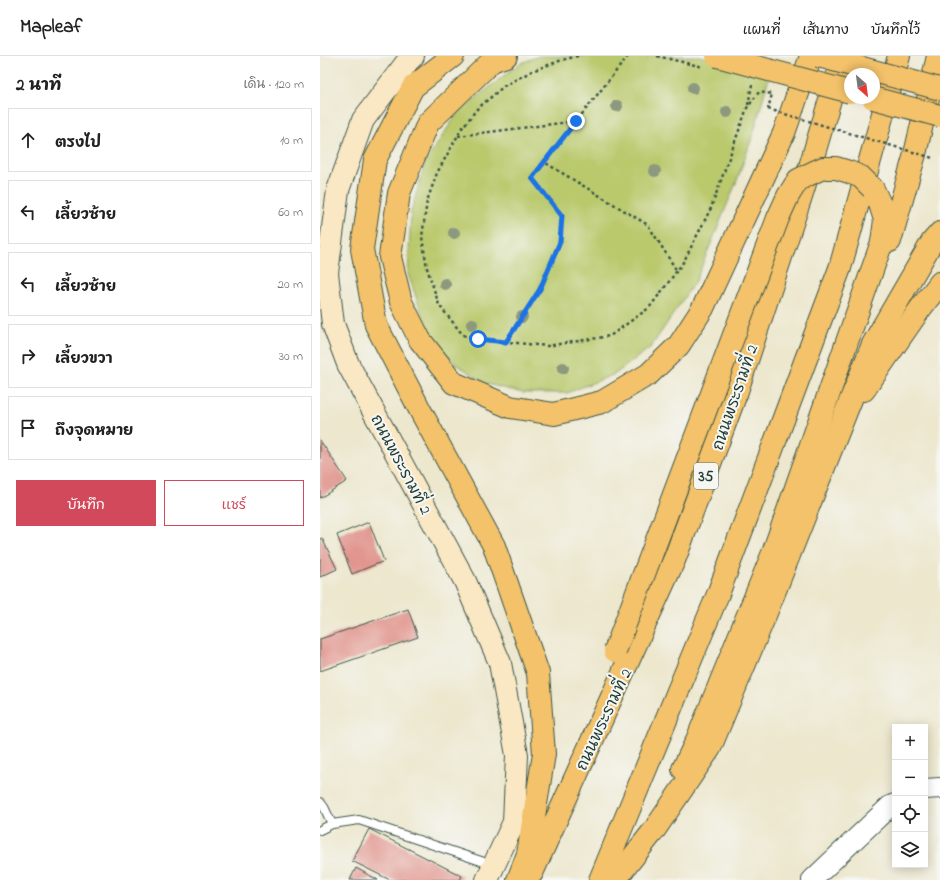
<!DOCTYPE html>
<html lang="th">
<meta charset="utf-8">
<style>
body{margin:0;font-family:"Indie Flower","Playpen Sans Thai",sans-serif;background:#f6f6f6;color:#222}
.controls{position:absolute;right:12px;bottom:12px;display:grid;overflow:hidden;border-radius:0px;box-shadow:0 2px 10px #0003}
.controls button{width:36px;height:36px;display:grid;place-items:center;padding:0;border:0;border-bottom:1px solid #e0e0e0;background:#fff;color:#222;font:20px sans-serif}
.compass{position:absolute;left:524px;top:12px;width:36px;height:36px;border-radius:50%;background:#fff;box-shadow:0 2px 10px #0003;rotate:152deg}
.stop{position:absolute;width:12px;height:12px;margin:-9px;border:3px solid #1a73e8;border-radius:50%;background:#fff}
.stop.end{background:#1a73e8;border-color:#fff;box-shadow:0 1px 4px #0008}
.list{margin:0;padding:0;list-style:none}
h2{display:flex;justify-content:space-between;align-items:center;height:52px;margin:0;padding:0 16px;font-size:17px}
h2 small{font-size:13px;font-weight:400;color:#767676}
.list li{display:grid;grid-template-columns:26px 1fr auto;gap:12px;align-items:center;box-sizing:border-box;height:64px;margin:0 8px 8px;padding:0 8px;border:1px solid #e0e0e0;border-radius:0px}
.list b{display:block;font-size:15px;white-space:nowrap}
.list em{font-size:13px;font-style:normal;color:#767676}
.actions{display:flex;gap:8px;padding:12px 16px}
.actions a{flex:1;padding:9px 0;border:1px solid #d1495b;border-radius:0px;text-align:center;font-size:14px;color:#d1495b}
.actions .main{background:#d1495b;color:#fff}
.icon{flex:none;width:22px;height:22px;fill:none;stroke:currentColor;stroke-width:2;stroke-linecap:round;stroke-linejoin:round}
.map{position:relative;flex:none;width:620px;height:824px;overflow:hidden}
header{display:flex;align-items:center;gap:24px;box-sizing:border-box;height:56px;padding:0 20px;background:#fff;border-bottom:1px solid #e0e0e0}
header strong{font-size:19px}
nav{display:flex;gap:22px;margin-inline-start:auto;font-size:14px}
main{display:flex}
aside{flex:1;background:#fff}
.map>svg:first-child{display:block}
</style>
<header>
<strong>Mapleaf</strong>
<nav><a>แผนที่</a><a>เส้นทาง</a><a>บันทึกไว้</a></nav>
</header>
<main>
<aside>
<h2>2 นาที<small>เดิน · 120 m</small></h2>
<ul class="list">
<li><svg class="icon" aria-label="ahead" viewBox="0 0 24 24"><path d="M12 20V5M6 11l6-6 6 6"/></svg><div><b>ตรงไป</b></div><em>10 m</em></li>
<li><svg class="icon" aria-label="left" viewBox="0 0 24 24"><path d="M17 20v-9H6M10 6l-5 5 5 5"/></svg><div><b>เลี้ยวซ้าย</b></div><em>60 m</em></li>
<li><svg class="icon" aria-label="left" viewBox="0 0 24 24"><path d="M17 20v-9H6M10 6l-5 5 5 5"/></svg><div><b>เลี้ยวซ้าย</b></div><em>20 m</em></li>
<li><svg class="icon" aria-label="right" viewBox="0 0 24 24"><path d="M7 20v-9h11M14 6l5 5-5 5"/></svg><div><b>เลี้ยวขวา</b></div><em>30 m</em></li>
<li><svg class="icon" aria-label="arrive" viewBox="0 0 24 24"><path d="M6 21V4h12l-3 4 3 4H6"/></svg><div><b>ถึงจุดหมาย</b></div></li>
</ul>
<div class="actions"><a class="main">บันทึก</a><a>แชร์</a></div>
</aside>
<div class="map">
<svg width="620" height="824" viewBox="0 0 620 824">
<rect width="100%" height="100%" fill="#f6f6f2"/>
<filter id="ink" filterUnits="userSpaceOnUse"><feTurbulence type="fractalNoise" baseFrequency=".025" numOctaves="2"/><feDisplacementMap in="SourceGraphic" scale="8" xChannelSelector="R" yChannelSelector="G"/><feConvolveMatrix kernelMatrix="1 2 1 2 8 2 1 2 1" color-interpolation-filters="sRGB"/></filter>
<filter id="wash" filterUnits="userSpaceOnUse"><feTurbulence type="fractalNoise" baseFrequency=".012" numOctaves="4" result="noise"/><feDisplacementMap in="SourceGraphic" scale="16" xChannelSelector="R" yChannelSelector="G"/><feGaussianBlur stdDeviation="0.9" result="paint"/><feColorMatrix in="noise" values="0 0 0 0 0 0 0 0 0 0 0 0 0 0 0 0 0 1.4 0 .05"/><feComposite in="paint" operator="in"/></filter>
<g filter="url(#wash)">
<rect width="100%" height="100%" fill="#ece7cd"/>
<!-- green -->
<path fill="#b9c96c" stroke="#6c8350" d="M219 0H381L449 21 433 79 416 127 376 224 331 291 295 318 247 337H203L167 328 136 308 109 278 88 218 91 156 105 107 138 56 199 8Z"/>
<g id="blocks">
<!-- building -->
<g fill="#e1958e">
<path d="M0 384 27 425 0 442Z"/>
<path d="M49 466 64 505 32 518 17 479Z"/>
<path d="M2 482 17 513 0 521V483Z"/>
<path d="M88 553 98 581 0 615V583Z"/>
<path d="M49 773 142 820 140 824H70L32 805Z"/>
<path d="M36 812 58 824H30Z"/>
</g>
</g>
</g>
<g filter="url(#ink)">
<use href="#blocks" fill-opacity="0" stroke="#3e564b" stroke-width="1"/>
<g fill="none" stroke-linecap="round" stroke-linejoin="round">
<!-- service casing -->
<g stroke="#3e564b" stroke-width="10">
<g id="service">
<path d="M0 746 4 751 12 768"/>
<path d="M0 774 12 768 39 764 173 809"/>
</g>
</g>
<!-- tertiary casing -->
<g stroke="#3e564b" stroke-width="22">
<g id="tertiary">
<path d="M605 733 620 732"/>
<path d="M492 824 570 750 575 748"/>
</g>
</g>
<!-- secondary casing -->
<g stroke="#3e564b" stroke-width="24">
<path id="secondary" d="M93 0 87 6 43 64 18 134 7 217 13 268 28 308 145 525 180 607 197 699 194 766 167 824"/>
</g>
<!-- trunk casing -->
<g stroke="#3e564b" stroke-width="24">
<g id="trunk">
<path d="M133 0 93 31 55 104 42 193 56 269 100 354 174 490 218 617 224 698 208 798 198 824"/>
<path d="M186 0 172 5 108 67 79 137 70 201 81 246 100 284 134 327 190 351 234 358 282 346 329 318 359 289 383 252 464 77 491 0"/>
<path d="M570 185 595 98 618 0"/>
<path d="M544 334 600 253 620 227"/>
<path d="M363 713 377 684 453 497 562 186 565 164 560 148 553 133 552 132"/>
<path d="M212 817 355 502 417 335 483 134 523 0"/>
<path d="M280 824 398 538 520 212 579 0"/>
<path d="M295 824 335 773 390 692 446 557 553 288 612 186 620 177"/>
</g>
</g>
<!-- path -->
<g stroke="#3e564b" stroke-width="2.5" stroke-dasharray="3 3" stroke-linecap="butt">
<path d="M258 0 242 4 212 15 184 30 157 53 142 72 117 117 107 145 102 181 107 212 119 249 143 279 158 283 227 290 290 280 329 252 348 227 364 205 391 152 427 52 439 36 452 38 448 53"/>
<path d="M308 0 224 106 328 169 357 215"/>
<path d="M337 0 383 11"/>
<path d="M428 49 432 29"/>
<path d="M138 80 256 65"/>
<path d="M186 286 220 233 240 186 242 159 212 122 224 106"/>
</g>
<!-- service -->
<use href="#service" stroke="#fff" stroke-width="8"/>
<!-- tertiary -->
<use href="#tertiary" stroke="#fff" stroke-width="20"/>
<!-- secondary -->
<use href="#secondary" stroke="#fae7c3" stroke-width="22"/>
<!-- trunk -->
<use href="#trunk" stroke="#f3c26a" stroke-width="22"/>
<!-- trunk-bridge casing -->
<g stroke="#3e564b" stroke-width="24" stroke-linecap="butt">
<g id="trunk-bridge">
<path d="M397 0 530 36"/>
<path d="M498 0 620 33"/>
<path d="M553 42 620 60"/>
<path d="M295 595 458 162 468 140 478 124 494 116 503 112H516L529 116 541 121 552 132"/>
</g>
</g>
<!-- path-bridge -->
<path stroke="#3e564b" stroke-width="2.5" stroke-dasharray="3 3" stroke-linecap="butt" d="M448 53 613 102"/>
<!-- trunk-bridge -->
<use href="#trunk-bridge" stroke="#f3c26a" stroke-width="22"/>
</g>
<!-- trees -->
<g fill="#8c997f">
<circle cx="373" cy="32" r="6"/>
<circle cx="297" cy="50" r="6"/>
<circle cx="407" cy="56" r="6"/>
<circle cx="335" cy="115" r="6"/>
<circle cx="134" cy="177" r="6"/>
<circle cx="125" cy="228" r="6"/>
<circle cx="202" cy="261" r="6"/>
<circle cx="152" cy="268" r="6"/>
<circle cx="243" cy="312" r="6"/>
</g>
</g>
<g fill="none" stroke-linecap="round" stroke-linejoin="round" filter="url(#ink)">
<!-- route -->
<path stroke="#1a73e8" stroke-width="5" d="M158 283 186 286 220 233 240 186 242 160 212 122 256 65"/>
</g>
<g text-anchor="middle" stroke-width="4" stroke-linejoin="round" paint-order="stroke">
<!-- shield labels -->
<rect fill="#f6f6f2" stroke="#60746d" stroke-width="1" x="374" y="407" width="24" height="26" rx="3"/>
<g font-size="15" font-weight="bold" fill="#1f3d34">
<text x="386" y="425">35</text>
</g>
<!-- street labels -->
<g font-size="16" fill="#1f3d34" stroke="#f6f6f2">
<text transform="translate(414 341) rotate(-71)" y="6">ถนนพระรามที่ 2</text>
<text transform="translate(82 408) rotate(62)" y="6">ถนนพระรามที่ 2</text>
<text transform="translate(283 663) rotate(-65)" y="6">ถนนพระรามที่ 2</text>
</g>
</g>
</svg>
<div class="controls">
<button>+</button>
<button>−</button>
<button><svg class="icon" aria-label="locate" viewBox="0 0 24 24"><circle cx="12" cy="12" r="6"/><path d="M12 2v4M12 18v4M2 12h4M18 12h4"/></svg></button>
<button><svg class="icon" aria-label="layers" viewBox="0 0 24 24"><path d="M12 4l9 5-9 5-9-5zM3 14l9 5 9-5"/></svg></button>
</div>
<svg class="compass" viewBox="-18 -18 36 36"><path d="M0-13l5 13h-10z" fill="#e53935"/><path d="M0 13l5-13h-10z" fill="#767676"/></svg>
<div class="stop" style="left:158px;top:283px"></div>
<div class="stop end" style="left:256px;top:65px"></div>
</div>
</main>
